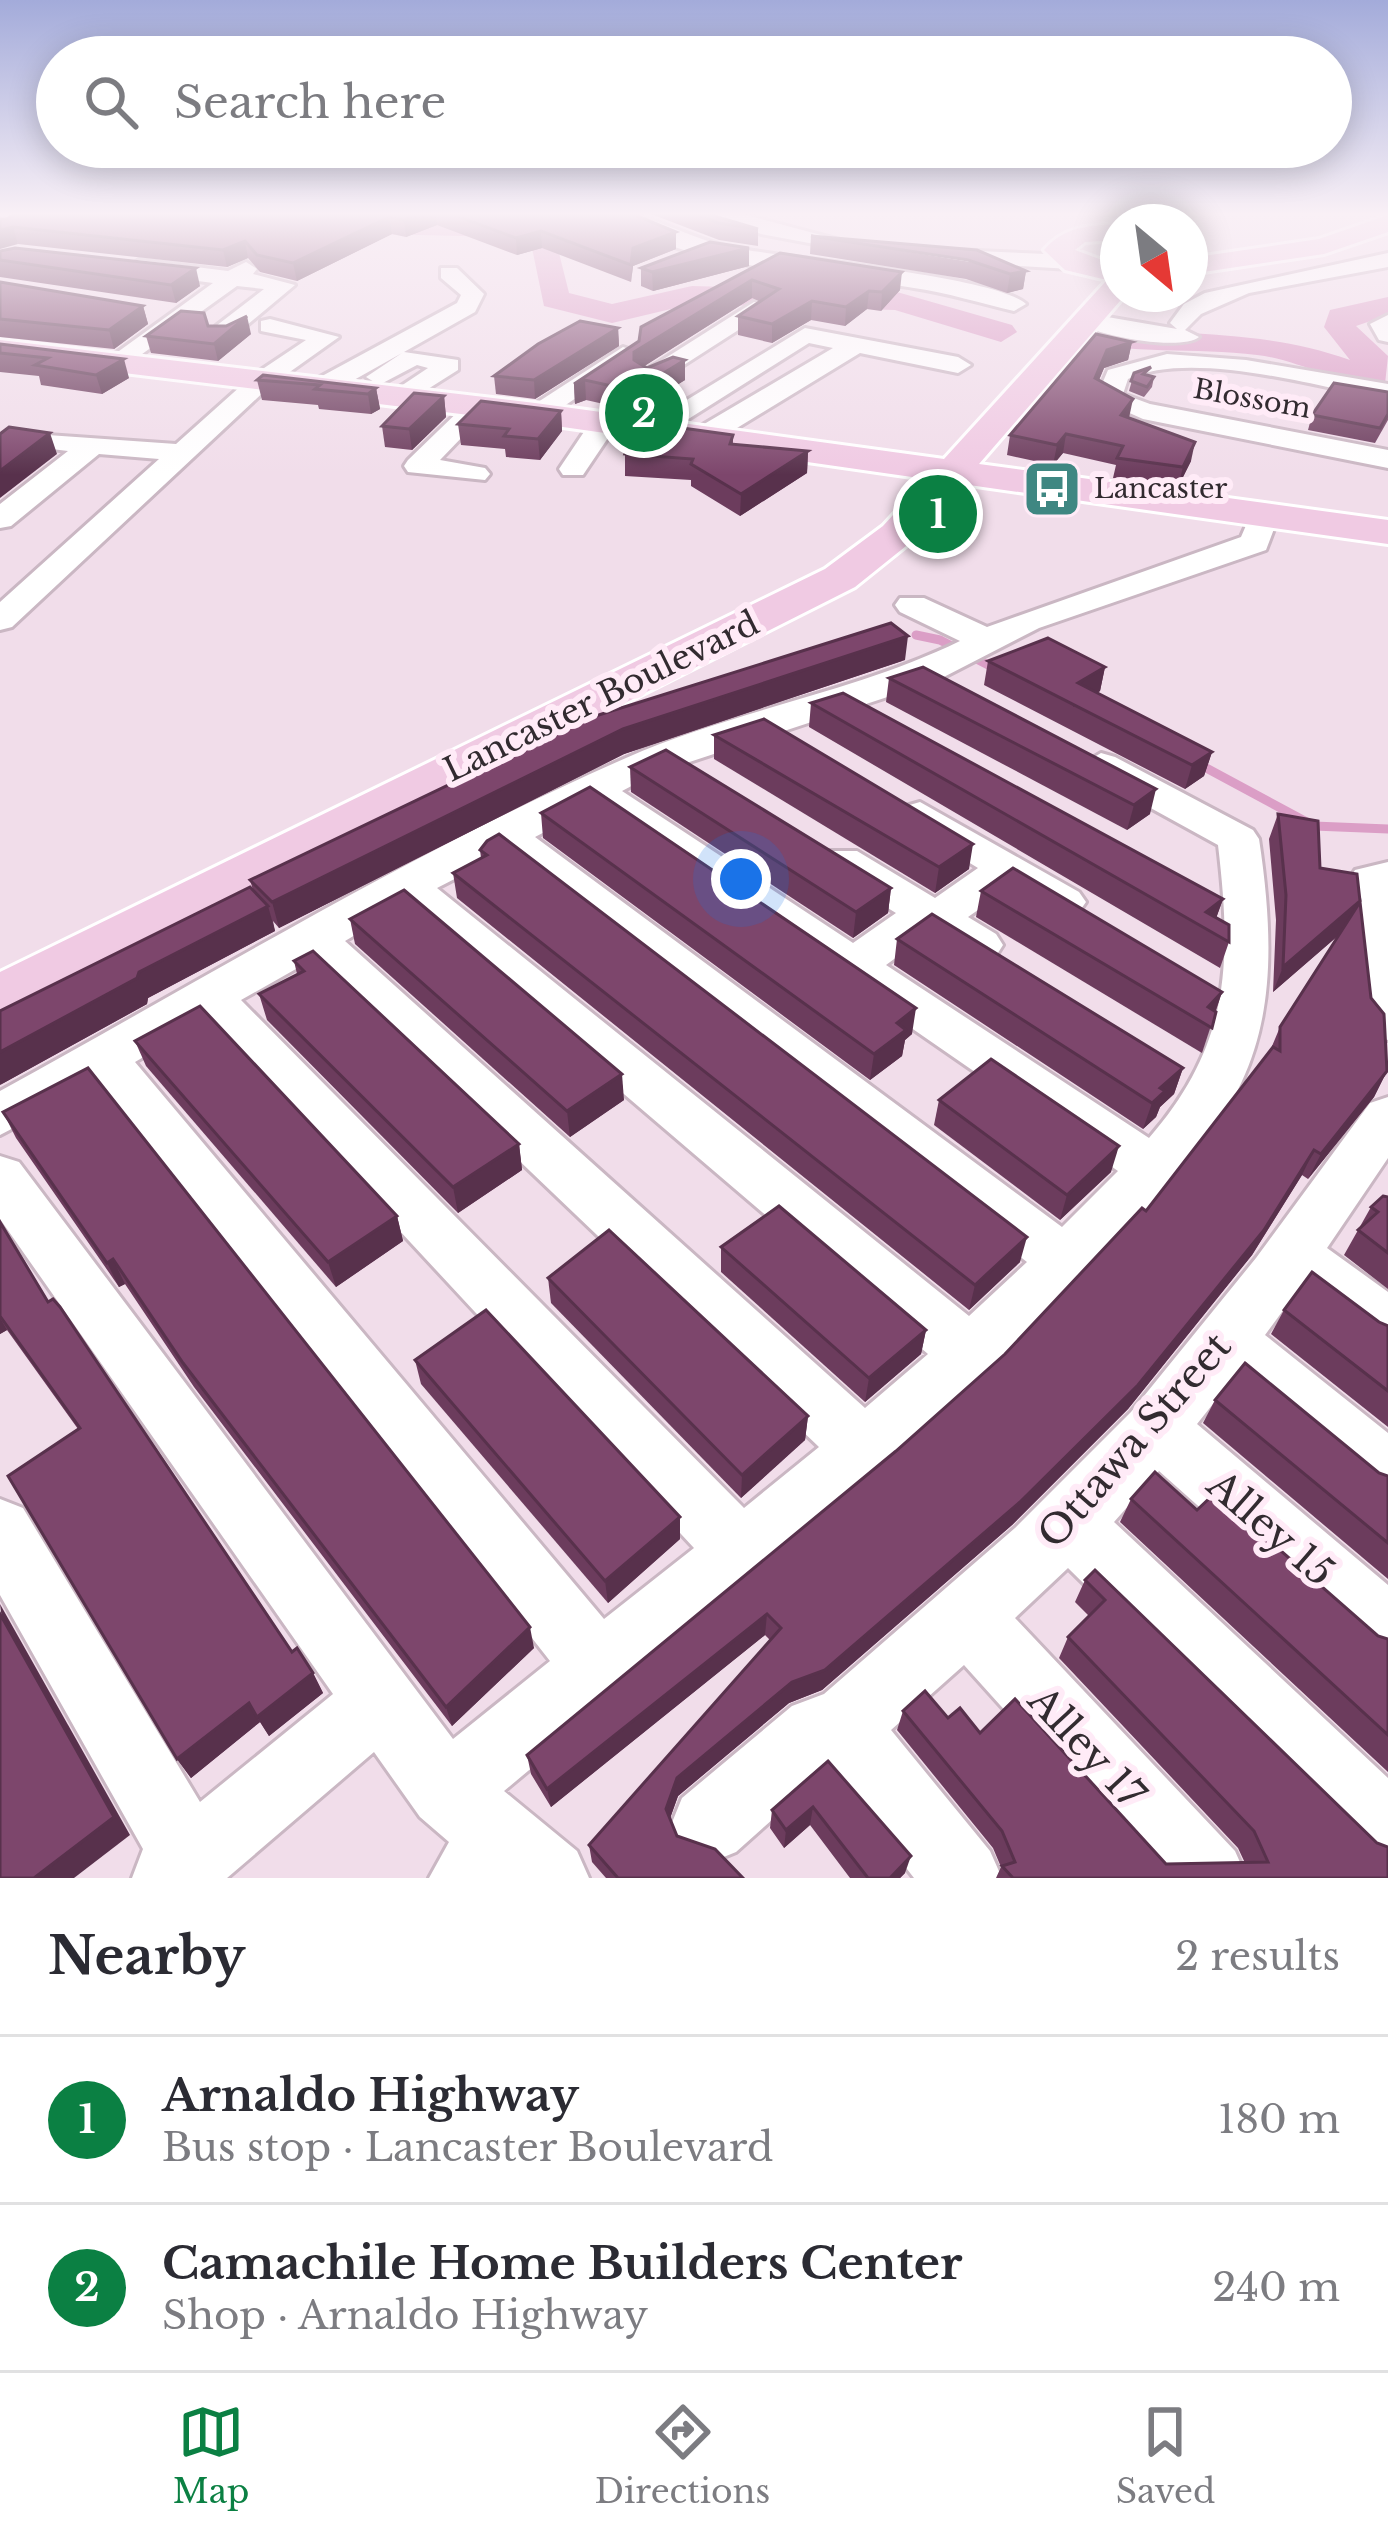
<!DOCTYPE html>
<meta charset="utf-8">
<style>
body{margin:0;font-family:"Libre Baskerville",serif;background:#f7f7f7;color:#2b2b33}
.compass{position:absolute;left:1100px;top:204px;width:108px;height:108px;border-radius:50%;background:#fff;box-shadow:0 6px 30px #0003;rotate:151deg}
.you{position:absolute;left:741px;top:879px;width:42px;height:42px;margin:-30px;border:9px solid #fff;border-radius:50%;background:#1a73e8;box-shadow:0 0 0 18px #1a73e833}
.badge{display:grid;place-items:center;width:78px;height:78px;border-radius:50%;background:#0b8043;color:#fff;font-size:39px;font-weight:700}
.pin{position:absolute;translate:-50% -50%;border:6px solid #fff;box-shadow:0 3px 12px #0006}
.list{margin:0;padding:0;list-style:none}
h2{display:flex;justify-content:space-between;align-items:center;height:156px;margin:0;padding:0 48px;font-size:51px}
h2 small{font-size:39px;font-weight:400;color:#7c7c81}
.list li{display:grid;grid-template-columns:78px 1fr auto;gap:36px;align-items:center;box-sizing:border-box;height:168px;padding:0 48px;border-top:3px solid #e1e1e2}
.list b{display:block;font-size:45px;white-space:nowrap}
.list p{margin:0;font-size:39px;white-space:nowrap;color:#7c7c81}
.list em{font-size:39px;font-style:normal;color:#7c7c81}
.icon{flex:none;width:66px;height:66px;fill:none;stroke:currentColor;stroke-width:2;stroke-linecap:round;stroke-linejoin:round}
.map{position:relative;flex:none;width:1388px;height:1878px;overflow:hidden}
.search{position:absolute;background:#fff;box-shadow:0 6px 30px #0003;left:36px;right:36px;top:36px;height:132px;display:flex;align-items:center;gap:30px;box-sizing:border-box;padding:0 42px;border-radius:66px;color:#7c7c81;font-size:45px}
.sheet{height:492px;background:#fff}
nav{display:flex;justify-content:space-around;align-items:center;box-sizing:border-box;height:168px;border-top:3px solid #e1e1e2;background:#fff;font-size:33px;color:#7c7c81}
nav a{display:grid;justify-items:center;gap:6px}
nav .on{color:#0b8043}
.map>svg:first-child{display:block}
</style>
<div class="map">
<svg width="1388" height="1878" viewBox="0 0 1388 1878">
<rect width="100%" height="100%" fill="#f1ddea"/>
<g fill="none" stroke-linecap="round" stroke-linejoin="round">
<!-- stream -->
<g stroke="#db9ec6" stroke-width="9">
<path d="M916 635 940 640 996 669"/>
<path d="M1197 763 1314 826 1388 829"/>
</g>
<!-- river -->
<g fill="#db9ec6" fill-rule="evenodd">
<path d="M346 219 508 221 555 237 569 293 612 304 692 286 897 292 1012 325 1017 332 1001 342 895 310 692 304 612 323 544 306 532 248 504 237 336 233 332 227Z"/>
<path d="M1388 297V315L1356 326 1388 356 1385 384C1340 387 1301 360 1257 355 1195 347 1131 355 1070 340L1065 333 1081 323C1175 338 1257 327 1350 360L1324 327 1330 310Z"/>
</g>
<!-- minor casing -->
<g stroke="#cab7c3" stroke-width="6">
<g id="minor">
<path d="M607 212C650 212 687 238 730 247 787 259 993 275 1026 304L1014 311C980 303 948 293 914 288 830 274 671 268 607 212Z"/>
<path d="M704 212H735L847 242 836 248 761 234Z"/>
<path d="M932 249 1070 255 1081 262 1070 269 924 260V250Z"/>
<path d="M1388 253V267L1249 293 1201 314 1185 330 1199 337C1180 352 1091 335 1072 320L1084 313 1177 329 1170 323 1184 304 1205 293Z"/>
<path d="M139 260 228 271 246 262 257 269 253 274 295 285 234 336H216V326L264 289 237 286 117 372 108 369V359L213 283 131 272 128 267Z"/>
<path d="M441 268H457L484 294 475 312 404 352 458 360V370L401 406 392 404V392L428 368 417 365 379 385 366 377 402 353 329 394H311V382L457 303 461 295 441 278Z"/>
<path d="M754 302 774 307 659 381 650 384 637 376Z"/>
<path d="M1388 315V342L1379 340 1370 324Z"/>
<path d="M270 319 339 337 270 386 12 627 0 630V602L159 459 99 454 11 526 0 528V504L68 451 19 445V433L176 444 252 376 306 340 261 331V321Z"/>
<path d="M805 328 958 357 971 365 958 373 860 353 714 442H694V430L833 348 809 343 663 435H643L639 429Z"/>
<path d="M623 347 632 350V360L545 419H525L521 413Z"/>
<path d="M1167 354 1246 360 1388 384V400C1320 387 1191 349 1128 379L1123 394 1150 404 1388 450V468L1143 419 1096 398 1108 370Z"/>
<path d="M478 399 491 407 440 460 485 468 490 474 485 480 408 472 404 466 408 460 469 401Z"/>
<path d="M604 415 618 423 587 469 583 475H563L559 469 594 417Z"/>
<path d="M1265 504 1280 513 1266 550 1039 628 936 681 656 773 622 791 853 943 896 913 827 871 821 861 827 851H857L935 898 978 868 906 824 900 815 906 806 920 802 1079 892 1086 902 1079 912 1064 916 1009 888 968 917 996 934 1003 945 996 956C969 964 951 948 928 934L886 965 1149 1138C1230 1045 1232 963 1218 845L1087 773 1081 765 1101 753 1115 757 1253 830 1259 839C1294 1068 1231 1123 1082 1281 1055 1309 1011 1340 995 1375L984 1379 888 1471 504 1791 577 1851 589 1878H429L449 1842 420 1817 374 1752 227 1878H132L143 1849 0 1595V1499L23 1508 200 1802 333 1694 0 1219V1156L19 1162 453 1739 550 1661 97 1084 0 1135V1091C206 978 411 852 626 758 734 710 853 693 960 641L900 612 895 605 900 598H924L987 627 1241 537 1254 507ZM592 807 1118 1171 1062 1227 535 837ZM503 854 1027 1262 969 1316 437 888ZM404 906 928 1354 865 1408 345 941ZM310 961 819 1447 744 1508 241 1000ZM205 1021 694 1548 604 1619 135 1062Z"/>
<path d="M1388 862V1040L1371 1035 1364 1023 1349 880 1355 870Z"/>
<path d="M1388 1097V1158L1327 1248 1388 1292V1351L1367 1343 1298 1290 1265 1335 1388 1433V1502L1366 1493 1232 1380 1197 1424 1388 1585V1664L1364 1654 1159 1471 1114 1522 1388 1778V1868L1361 1857 1068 1568 1015 1618 1235 1851 1247 1878H1156L964 1665 891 1730 990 1851 1002 1878H914L829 1769 736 1852 709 1863 682 1852 671 1825 682 1798 792 1706 824 1694 1015 1528 1131 1412 1256 1258 1370 1103Z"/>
</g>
</g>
<!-- major casing -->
<g stroke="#fff" stroke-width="6">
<g id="major">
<path d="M1388 215V232L1324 254 1190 274V258L1319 239Z"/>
<path d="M1118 224V240L1085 242 1075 250 1118 266V294H1126L979 464 1388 520V544L962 484 911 542 855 587 0 1018V972L825 569 883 526 926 479 535 423 0 358V340L535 403 944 459 1107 280 1065 270 1044 250C1065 226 1088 226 1118 224Z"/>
</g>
</g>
<!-- minor -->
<use href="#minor" fill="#fff" fill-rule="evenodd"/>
<!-- major -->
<use href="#major" fill="#f0cae3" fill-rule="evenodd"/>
</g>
<!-- wall -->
<g fill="#6c3c5d">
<path d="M20 212H579L574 215 676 232V249L633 266 631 282 542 248 517 255 437 225 406 237 392 234 297 281 260 272 248 258 227 267 18 244 6 219Z"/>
<path d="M646 212H701L758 229V246L719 240Z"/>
<path d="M811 236 1026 271 1023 289 1007 293 966 279 810 254Z"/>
<path d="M0 251 200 286 176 303 0 277Z"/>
<path d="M780 253 900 290 881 311 867 309 845 326 811 320 772 343 738 335V316L761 302 752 298 644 366 647 368 685 360V380L635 411 586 400 575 404 574 384Z"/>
<path d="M749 266 653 291 641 286V268Z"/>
<path d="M0 282 143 306 148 324 114 349 0 337Z"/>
<path d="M208 326 251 334 218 361 151 353 146 336Z"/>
<path d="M618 328 619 346 535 399 496 394 494 376Z"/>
<path d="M1132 342 1128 360 1104 368 1099 380 1129 418 1191 461 1178 487 1113 478 1116 465 1063 453 1053 465 1007 455 1010 435Z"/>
<path d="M0 344 129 378 102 394 41 385 39 376 0 372Z"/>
<path d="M1134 373 1154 377 1152 387 1144 397 1129 391Z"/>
<path d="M257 380 376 388 380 409 371 414 319 409 318 405 262 400Z"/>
<path d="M1388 392V420L1375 443 1308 430 1312 415Z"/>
<path d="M444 396 446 417 412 450 385 447 382 426Z"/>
<path d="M561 411 562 431 540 460 506 457 505 449 461 445 458 424Z"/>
<path d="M733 435V444L808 451 807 473 740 516 691 486V480L625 476V454Z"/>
<path d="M905 660 624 754 279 928 273 921 275 931 148 998 147 1004 0 1085 253 890 250 880 586 719Z"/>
<path d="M988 661 1105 667 1100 691 1097 693 1212 752 1204 776 1185 789 984 685Z"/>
<path d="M889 678 1150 814 1127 830 886 702Z"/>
<path d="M811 703 1223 899 1216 918 1229 942 1220 968 809 727Z"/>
<path d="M714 735 969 869 935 893 714 759Z"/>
<path d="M630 767 891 888 888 913 853 938 631 792Z"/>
<path d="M541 813 912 1034 905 1040 902 1056 870 1080 543 838Z"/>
<path d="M1278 814 1318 821 1320 868 1357 874 1360 901 1358 905 1360 902 1371 998 1384 1014 1387 1071 1374 1097 1308 1179 1302 1175 1252 1255 1128 1409 1012 1525 822 1690 789 1703 678 1796 670 1818 677 1836 715 1849 743 1878H606L592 1862 589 1845 770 1640 765 1635 551 1807 531 1774 527 1755 896 1451 1005 1354 1142 1208 1146 1211 1270 1051 1280 1027 1339 935 1273 992 1276 920 1269 839Z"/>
<path d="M480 850 1020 1262 969 1310 457 898 453 873 481 858Z"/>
<path d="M981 891 1222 992 1202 1053 976 917Z"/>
<path d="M350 919 624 1100 570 1137 355 944Z"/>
<path d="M897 939 1183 1068 1174 1094 1160 1107 1156 1117 1143 1129 894 965Z"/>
<path d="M294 961 519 1144 522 1170 458 1213 267 1020 259 994 297 974Z"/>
<path d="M135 1041 397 1216 403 1241 336 1287 146 1066Z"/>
<path d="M939 1100 1111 1172 1060 1220 934 1125Z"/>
<path d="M3 1112 534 1648 452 1726 194 1387 125 1284 119 1287 16 1138Z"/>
<path d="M1388 1197V1289L1344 1255 1371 1207Z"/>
<path d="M0 1222 48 1302 292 1652 313 1673 323 1693 269 1736 260 1722 191 1778 177 1759 78 1429 7 1330 0 1334Z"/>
<path d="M721 1247 926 1330 921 1354 865 1402 721 1272Z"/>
<path d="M548 1278 808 1416 805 1440 741 1498 551 1303Z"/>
<path d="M1284 1310 1379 1322 1388 1326V1427L1271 1334Z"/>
<path d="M415 1360 680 1539 608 1603 421 1384Z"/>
<path d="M1215 1400 1388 1476V1579L1203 1423Z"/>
<path d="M1131 1499 1197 1510 1378 1636 1388 1639V1772L1120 1522Z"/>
<path d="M1085 1580 1388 1878H996L1001 1867 993 1848 897 1730 903 1711 948 1718 980 1733 1166 1864 1245 1863 1238 1848 1059 1658 1068 1637 1089 1616 1075 1602Z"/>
<path d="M828 1761 905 1873 900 1878H850L810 1825 784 1848 770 1828 772 1810Z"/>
</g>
<!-- shaded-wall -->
<g fill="#58314c">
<path d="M425 212H436L437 225 406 237 404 220Z"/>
<path d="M389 217 392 234 297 281 293 263Z"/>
<path d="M13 227 18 244 0 249V230Z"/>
<path d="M541 231 542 248 517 255 516 238Z"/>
<path d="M676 232V249L633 266 631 282 633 248Z"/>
<path d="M245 241 248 258 227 267 223 250Z"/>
<path d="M749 248V266L653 291 652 272Z"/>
<path d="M196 268 200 286 176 303 171 285Z"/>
<path d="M1026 271 1023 289 1007 293 1010 274Z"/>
<path d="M902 272 900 290 881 311 882 292Z"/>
<path d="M752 280V298L635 372 634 352Z"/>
<path d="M869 291 867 309 845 326 846 307Z"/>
<path d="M812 301 811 320 772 343V324Z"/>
<path d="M143 306 148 324 114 349 109 330Z"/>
<path d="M247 316 251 334 218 361 214 344Z"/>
<path d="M618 328 619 346 535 399 534 380Z"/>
<path d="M1132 342 1128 360 1104 368 1092 396 1095 378 1107 350Z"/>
<path d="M124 359 129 378 102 394 96 375Z"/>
<path d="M685 360V380L635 411 634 391Z"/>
<path d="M585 380 586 400 575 404 574 384Z"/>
<path d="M376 388 380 409 371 414 368 394Z"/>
<path d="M444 396 446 417 412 450 409 429Z"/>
<path d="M1133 399 1129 418 1121 415Z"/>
<path d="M561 411 562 431 540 460 538 439Z"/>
<path d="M50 433 57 454 0 498V471Z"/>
<path d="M1066 434 1063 453 1053 465 1057 445Z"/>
<path d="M1195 442 1191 461 1178 487 1183 467Z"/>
<path d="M808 451 807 473 740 516 741 494Z"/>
<path d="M908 636 905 660 624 754 279 928 272 902 623 729Z"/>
<path d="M1105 667 1100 691 1073 707 1078 683Z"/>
<path d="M1212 752 1204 776 1185 789 1192 765Z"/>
<path d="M1156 789 1150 814 1127 830 1134 805Z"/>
<path d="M973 844 969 869 935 893 939 867Z"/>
<path d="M891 888 888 913 853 938 856 912Z"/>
<path d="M1223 899 1214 924 1206 912Z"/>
<path d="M1360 901 1349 926 1273 992 1283 967Z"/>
<path d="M268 906 275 931 148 998 147 1004 0 1085V1052L139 972Z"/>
<path d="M1222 992 1213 1018 1208 1007Z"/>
<path d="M916 1008 912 1034 905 1040 902 1056 870 1080 874 1054 897 1023Z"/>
<path d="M1183 1068 1174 1094 1160 1107 1156 1117 1143 1129 1152 1103 1160 1088Z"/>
<path d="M1387 1071 1374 1097 1308 1179 1321 1154Z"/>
<path d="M622 1074 624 1100 570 1137 567 1111Z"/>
<path d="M519 1144 522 1170 458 1213 453 1187Z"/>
<path d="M1119 1146 1111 1172 1060 1220 1067 1195Z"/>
<path d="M1314 1150 1302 1175 1252 1255 1128 1409 1012 1525 822 1690 789 1703 678 1796 667 1827 666 1809 677 1778Z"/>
<path d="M397 1216 403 1241 336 1287 328 1262Z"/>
<path d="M1027 1237 1020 1262 969 1310 975 1285Z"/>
<path d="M113 1259 125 1284 119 1287 107 1263Z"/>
<path d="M0 1318 7 1330 0 1334Z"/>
<path d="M926 1330 921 1354 865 1402 869 1378Z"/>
<path d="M808 1416 805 1440 741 1498 742 1475Z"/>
<path d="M680 1517V1539L608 1603 605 1581Z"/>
<path d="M0 1604 130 1835 74 1878H34Z"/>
<path d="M767 1614 765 1635 551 1807 547 1789Z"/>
<path d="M530 1627 534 1648 452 1726 446 1707Z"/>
<path d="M313 1673 323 1693 269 1736 257 1717Z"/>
<path d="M249 1703 260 1722 191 1778 177 1759Z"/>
<path d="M813 1807 810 1825 784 1848 786 1830Z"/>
<path d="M911 1856 905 1873 900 1878H890Z"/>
</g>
<!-- building -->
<g fill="#7d466c" stroke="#58314c" stroke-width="3">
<path d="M20 212H425L404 220 389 217 293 263 257 255 245 241 223 250 13 227 0 230V219H6Z"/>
<path d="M446 212H570L574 215 588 212H628L676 232 633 248 631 265 541 231 516 238Z"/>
<path d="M691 212H701L758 229 719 223Z"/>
<path d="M811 236 977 250 1026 271 1010 274 968 260Z"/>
<path d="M710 242 749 248 652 272 641 268Z"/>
<path d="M15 248 196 268 171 285 0 260V251Z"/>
<path d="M780 253 902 272 882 292 869 291 846 307 812 301 772 324 738 316 779 289 752 280 634 352V360L647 368 673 357 685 360 634 391 585 380 574 384 639 341 641 327Z"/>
<path d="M0 282 143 306 109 330 0 319Z"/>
<path d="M181 311 204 313 208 326H226L247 316 214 344 146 336Z"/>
<path d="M580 321 618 328 534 380 494 376 538 344Z"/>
<path d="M1096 334 1132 342 1107 350 1095 378 1133 399 1121 415 1195 442 1183 467 1117 458 1123 446 1066 434 1057 445 1010 435Z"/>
<path d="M0 344 124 359 96 375 35 365 48 358 0 353Z"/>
<path d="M1151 367 1143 374 1154 377 1147 387 1131 381 1134 373Z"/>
<path d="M263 375 376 388 368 394 315 389 320 385 257 380Z"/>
<path d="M1334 383 1388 392V414L1380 428 1312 415Z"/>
<path d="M414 393 444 396 409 429 382 426Z"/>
<path d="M481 401 561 411 538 439 504 436 509 429 458 424Z"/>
<path d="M639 422 733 435 730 444 808 451 741 494 691 464 693 459 625 454Z"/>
<path d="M9 427 50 433 0 471V434Z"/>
<path d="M891 623 908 636 623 729 272 902 250 880 586 719Z"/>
<path d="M1048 638 1105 667 1078 683 1212 752 1192 765 988 661Z"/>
<path d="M923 667 1156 789 1134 805 889 678Z"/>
<path d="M843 693 1223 899 1206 912 1229 925V942L811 703Z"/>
<path d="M764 719 973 844 939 867 714 735Z"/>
<path d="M666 750 891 888 856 912 630 767Z"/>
<path d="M590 787 916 1008 897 1023 906 1030 874 1054 541 813Z"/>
<path d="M1278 814 1318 821 1320 868 1357 874 1360 901 1283 967 1286 895Z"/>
<path d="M499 834 1027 1237 975 1285 453 873 487 855 480 850 487 841Z"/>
<path d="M1013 868 1222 992 1208 1007 1216 1012 1212 1028 981 891Z"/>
<path d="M250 887 268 906 139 972 137 978 0 1052V1011Z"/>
<path d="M404 890 622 1074 567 1111 350 919Z"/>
<path d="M1360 902 1371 998 1384 1014 1387 1071 1321 1154 1314 1150 1264 1230 1138 1385 1020 1502 825 1670 792 1682 677 1778 666 1809 677 1836 715 1849 743 1878H618L589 1845 781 1628 767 1614 547 1789 527 1755 896 1451 1005 1354 1142 1208 1146 1211 1273 1047 1280 1051V1027Z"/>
<path d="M932 914 1183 1068 1160 1088 1165 1091 1152 1103 897 939Z"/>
<path d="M313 951 519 1144 453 1187 259 994 304 971 294 961Z"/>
<path d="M200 1006 397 1216 328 1262 135 1041Z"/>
<path d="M991 1059 1119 1146 1067 1195 939 1100Z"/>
<path d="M88 1068 530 1627 446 1707 183 1363 113 1259 107 1263 3 1112Z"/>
<path d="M1383 1196 1388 1197V1253L1358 1230 1378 1212 1371 1207Z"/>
<path d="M779 1206 926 1330 869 1378 721 1247Z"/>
<path d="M0 1222 48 1302 53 1299 60 1307 292 1652 297 1648 313 1673 257 1717 249 1703 177 1759 8 1476 80 1428 0 1316Z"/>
<path d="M609 1230 808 1416 742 1475 548 1278Z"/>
<path d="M1312 1272 1379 1322 1388 1326V1391L1284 1310Z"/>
<path d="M486 1310 680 1517 605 1581 415 1360Z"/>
<path d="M1245 1363 1379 1473 1388 1476V1543L1215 1400Z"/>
<path d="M1155 1472 1197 1510 1215 1493 1378 1636 1388 1639V1735L1131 1499Z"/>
<path d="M1095 1570 1377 1843 1388 1847V1878H1013L1002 1866 1015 1862 1002 1831 903 1711 925 1691 948 1718 960 1708 980 1733 1015 1699 1166 1864 1268 1862 1254 1831 1068 1637 1105 1600 1085 1580Z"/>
<path d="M0 1614 114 1817 34 1878H0Z"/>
<path d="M828 1761 911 1856 890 1878H868L813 1807 786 1830 772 1810Z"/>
</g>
<!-- sky -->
<linearGradient id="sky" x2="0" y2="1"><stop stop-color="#a3abda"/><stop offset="0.45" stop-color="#f9f0f6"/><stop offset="1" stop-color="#f9f0f6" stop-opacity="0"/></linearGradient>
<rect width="1388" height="475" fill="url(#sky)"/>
<!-- icons -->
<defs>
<g id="bus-square" transform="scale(3)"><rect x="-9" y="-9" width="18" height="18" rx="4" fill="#3f8782" stroke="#ffebf7"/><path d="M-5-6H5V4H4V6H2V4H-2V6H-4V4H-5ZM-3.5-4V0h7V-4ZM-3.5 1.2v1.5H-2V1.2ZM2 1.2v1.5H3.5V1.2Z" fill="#fff"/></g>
</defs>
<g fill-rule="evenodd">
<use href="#bus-square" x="1052" y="489"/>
</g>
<g text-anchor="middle" stroke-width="12" stroke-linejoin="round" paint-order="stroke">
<!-- far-street labels -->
<g font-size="27" fill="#322b30" stroke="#ffebf7">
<text transform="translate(1252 399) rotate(10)" y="9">Blossom</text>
</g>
<!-- far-poi labels -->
<g font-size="27" fill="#322b30" stroke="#ffebf7" text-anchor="start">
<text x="1094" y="498">Lancaster</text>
</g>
<!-- street labels -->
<g font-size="33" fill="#322b30" stroke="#ffebf7">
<text transform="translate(601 696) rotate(-26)" y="12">Lancaster Boulevard</text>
</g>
<!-- near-street labels -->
<g font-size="39" fill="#322b30" stroke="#ffebf7">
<text transform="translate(1134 1440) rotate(-49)" y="14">Ottawa Street</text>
<text transform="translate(1271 1528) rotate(41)" y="14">Alley 15</text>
<text transform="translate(1087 1747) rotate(47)" y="14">Alley 17</text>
</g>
</g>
</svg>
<svg class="compass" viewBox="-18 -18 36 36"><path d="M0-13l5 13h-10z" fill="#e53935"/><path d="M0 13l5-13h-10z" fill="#7c7c81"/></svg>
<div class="you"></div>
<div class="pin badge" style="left:938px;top:514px">1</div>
<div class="pin badge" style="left:644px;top:413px">2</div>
<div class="search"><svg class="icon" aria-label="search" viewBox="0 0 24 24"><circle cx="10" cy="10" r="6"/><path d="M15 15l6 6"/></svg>Search here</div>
</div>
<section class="sheet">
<h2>Nearby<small>2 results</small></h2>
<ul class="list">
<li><span class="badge">1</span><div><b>Arnaldo Highway</b><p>Bus stop · Lancaster Boulevard</p></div><em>180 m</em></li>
<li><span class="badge">2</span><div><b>Camachile Home Builders Center</b><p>Shop · Arnaldo Highway</p></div><em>240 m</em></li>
</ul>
</section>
<nav>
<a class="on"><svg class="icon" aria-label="map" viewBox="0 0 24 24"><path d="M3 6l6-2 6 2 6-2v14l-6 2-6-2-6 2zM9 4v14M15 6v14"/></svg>Map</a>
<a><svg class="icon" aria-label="directions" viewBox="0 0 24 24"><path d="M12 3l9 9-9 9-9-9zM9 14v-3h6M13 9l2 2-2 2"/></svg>Directions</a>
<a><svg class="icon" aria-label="saved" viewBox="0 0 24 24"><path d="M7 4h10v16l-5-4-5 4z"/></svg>Saved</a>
</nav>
